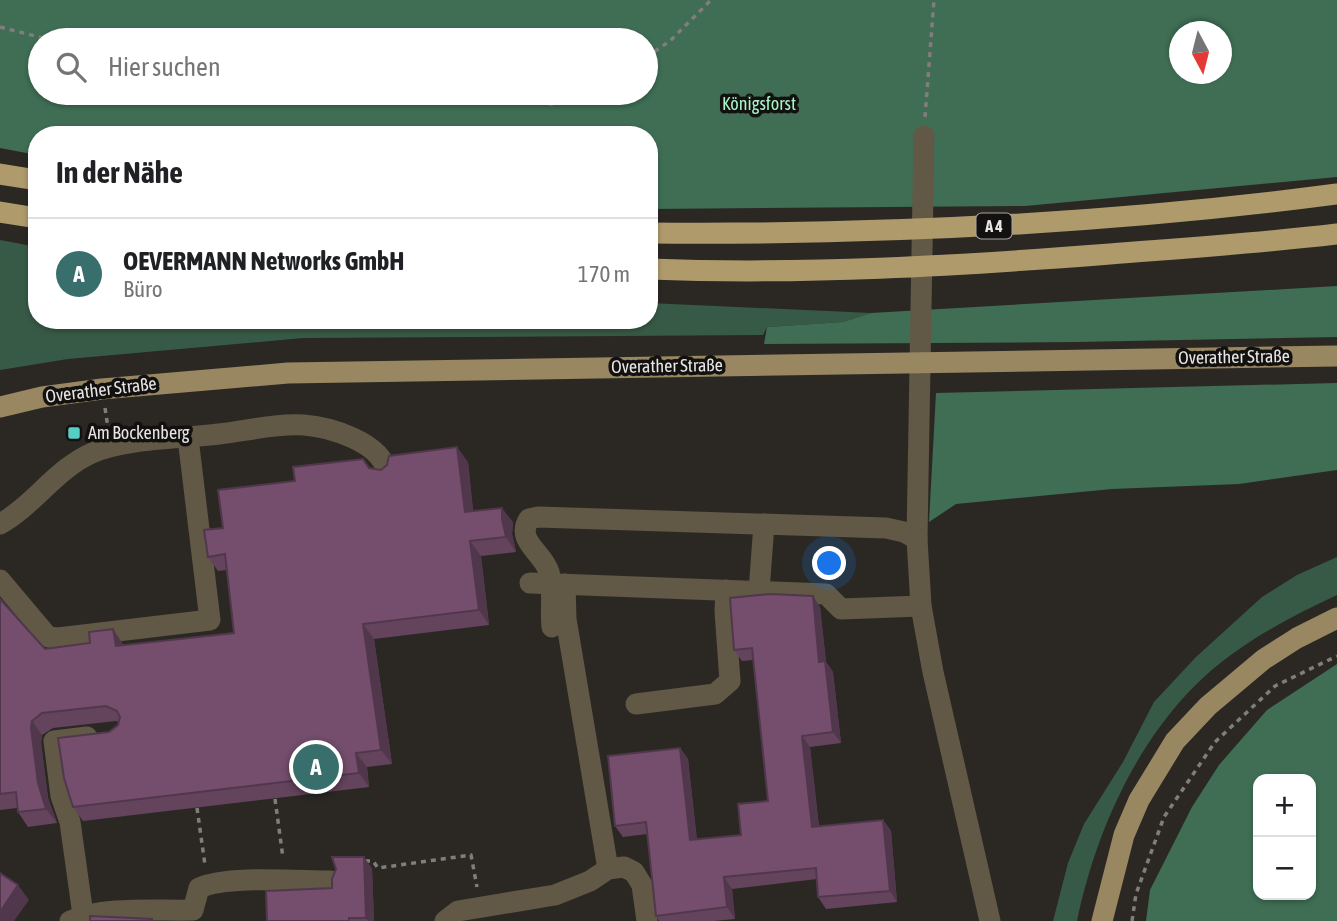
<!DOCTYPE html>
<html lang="de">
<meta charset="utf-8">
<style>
body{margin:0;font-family:"Asap Condensed",sans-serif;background:#f6f6f6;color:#202124}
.controls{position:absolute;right:21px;bottom:21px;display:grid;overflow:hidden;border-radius:14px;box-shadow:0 2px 5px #0004}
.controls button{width:63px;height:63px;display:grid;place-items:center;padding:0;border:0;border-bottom:2px solid #e0e0e0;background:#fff;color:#202124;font:35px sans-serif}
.compass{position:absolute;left:1169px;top:21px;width:63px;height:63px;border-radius:50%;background:#fff;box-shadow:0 2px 5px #0004;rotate:173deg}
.you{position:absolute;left:830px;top:564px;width:24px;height:24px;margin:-18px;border:5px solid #fff;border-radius:50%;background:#1a73e8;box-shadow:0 0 0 10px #1a73e833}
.badge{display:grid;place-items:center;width:46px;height:46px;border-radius:50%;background:#386f6c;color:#fff;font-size:23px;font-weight:700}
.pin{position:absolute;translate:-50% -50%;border:4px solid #fff;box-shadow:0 2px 7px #0006}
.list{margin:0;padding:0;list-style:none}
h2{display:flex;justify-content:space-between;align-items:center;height:91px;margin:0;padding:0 28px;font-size:30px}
h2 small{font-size:23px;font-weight:400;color:#757577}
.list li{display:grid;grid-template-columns:46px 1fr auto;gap:21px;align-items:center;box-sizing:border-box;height:112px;padding:0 28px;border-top:2px solid #e0e0e0}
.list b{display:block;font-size:26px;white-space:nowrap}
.list p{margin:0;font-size:23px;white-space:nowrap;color:#757577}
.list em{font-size:23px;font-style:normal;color:#757577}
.icon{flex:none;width:38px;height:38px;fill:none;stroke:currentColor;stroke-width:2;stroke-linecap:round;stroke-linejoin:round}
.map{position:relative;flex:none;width:1337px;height:921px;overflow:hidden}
.search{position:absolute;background:#fff;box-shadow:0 2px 5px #0004;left:28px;top:28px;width:630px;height:77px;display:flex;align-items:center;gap:18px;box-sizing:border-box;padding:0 24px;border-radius:38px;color:#757577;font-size:26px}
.panel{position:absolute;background:#fff;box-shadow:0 2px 5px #0004;left:28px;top:126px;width:630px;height:203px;border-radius:28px}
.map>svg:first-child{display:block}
</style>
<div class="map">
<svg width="1337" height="921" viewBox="0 0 1337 921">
<rect width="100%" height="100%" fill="#2b2824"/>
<!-- green -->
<g fill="#375a46">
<path d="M0 240 37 247V320H649V303L871 313 843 322 767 327 763 335 303 338 68 359 0 370Z"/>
<path d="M1337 557V595C1301 612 1267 629 1235 652 1149 712 1098 820 1077 921H1053L1068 863 1084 824 1123 762 1154 702 1196 657 1262 597 1297 575Z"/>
</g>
<!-- forest -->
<g fill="#3f6e54" fill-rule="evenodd">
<path d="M0 0H1337V177L1025 206 649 209V135H37V155L0 148ZM1180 32H1222V74H1180ZM40 40H646V93H40Z"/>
<path d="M1337 286V337L1077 342 764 344 767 327 843 322 871 313Z"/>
<path d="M1337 383V470L1239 484 1112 489 956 504 929 522 936 393Z"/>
<path d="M1337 664V921H1146L1150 890 1192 807 1219 765 1267 710ZM1311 779V895H1258V779Z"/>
</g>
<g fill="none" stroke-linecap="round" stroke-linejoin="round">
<!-- path -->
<g stroke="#807e7b" stroke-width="3.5" stroke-dasharray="5 5" stroke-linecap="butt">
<path d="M0 27 51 40"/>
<path d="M646 57 670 41 711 0"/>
<path d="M254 93 322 103 373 93"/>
<path d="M511 93 549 105 583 93"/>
<path d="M925 117 934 0"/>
<path d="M105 408 108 428"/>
<path d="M275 799 283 858"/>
<path d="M197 808 205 865"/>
<path d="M365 861H373L378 868 471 855 477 887"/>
<path d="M1132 921 1136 894 1164 817 1215 742 1275 686 1337 656"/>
</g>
<!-- minor -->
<g stroke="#615846" stroke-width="21">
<path d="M924 136 917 539 921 606 933 672 990 921"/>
<path d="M0 524C34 505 56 469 92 453 126 438 181 439 219 434 246 431 277 423 304 425 330 427 381 442 387 472"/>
<path d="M0 580 48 637 58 638 210 620 188 438"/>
<path d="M530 583 826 594 841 609 921 606"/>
<path d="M565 584 566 619 608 869"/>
<path d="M759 591 764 524"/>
<path d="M552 627C550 609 554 589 549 572 543 552 515 541 529 519L538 517 886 528 904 532 917 539"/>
<path d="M636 704 715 694 730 681 725 611 726 590"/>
<path d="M83 915 70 822 61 796 54 741 87 737"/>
<path d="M70 921C104 906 155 911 193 910L199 888C227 875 298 881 331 881"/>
<path d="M445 921 458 911 555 895 590 881 608 869 624 867 634 872 642 885 647 921"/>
</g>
<!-- major -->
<g stroke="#998761" stroke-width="21">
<path d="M0 407 42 397 102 389 288 373 1337 356"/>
<path d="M1102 921 1124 835 1139 800 1175 741 1208 706 1264 659 1297 638 1337 618"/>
</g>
<!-- highway -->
<g stroke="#af9a6c" stroke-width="21">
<path d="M0 174 37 180"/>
<path d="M0 212 37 218"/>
<path d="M649 233C879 235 1109 224 1337 194"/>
<path d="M649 269C803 275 957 266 1110 254 1186 248 1262 243 1337 234"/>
</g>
</g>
<!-- wall -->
<g fill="#64435d">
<path d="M468 462 473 511 513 522 512 534 516 552 481 556 489 625 374 639 392 764 367 767 369 787 83 821 73 807 109 732 118 725 119 722 116 721 53 728 42 735 41 743 48 798 57 823 28 827 18 812 17 808 0 810V599L45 649 123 644V645L234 633 227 570 218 571 208 557 223 528 295 481 370 468 381 470Z"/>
<path d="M813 596 820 607 826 662 833 672 841 743 810 747 819 826 883 820 891 831 897 902 826 909 818 897 817 879 732 889 735 919 714 921H659L656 916 647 834 623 837 615 826 680 748 688 759 697 840 741 835 768 801 753 660 742 661 734 650Z"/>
<path d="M364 857 372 869 374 921H267L332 888Z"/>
</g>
<!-- shaded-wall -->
<g fill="#51374c">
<path d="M457 447 468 462 475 527 465 512Z"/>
<path d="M502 508 513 522 512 534 516 552 506 537 502 519Z"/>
<path d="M470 541 481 556 489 625 479 610Z"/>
<path d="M813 596 820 607 826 662 833 672 841 743 833 732 819 662Z"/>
<path d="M363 624 374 639 392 764 381 750Z"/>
<path d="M113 629 123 644 126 660 116 646Z"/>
<path d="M32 721 42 735 41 743 48 798 57 823 46 809 38 783 31 728Z"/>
<path d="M802 736 810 747 820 838 812 827Z"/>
<path d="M680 748 688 759 698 852 690 840Z"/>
<path d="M356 753 367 767 369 787 359 773Z"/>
<path d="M883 820 891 831 897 902 890 891Z"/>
<path d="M364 857 372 869 374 921H368L366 918Z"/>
<path d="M724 877 732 889 735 919 727 907Z"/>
<path d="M18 885 29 900 14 921H0V912Z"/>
</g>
<!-- building -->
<g fill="#744e6c" stroke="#51374c" stroke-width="2">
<path d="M457 447 465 512 502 508V519L506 537 470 541 479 610 363 624 381 750 356 753 359 773 73 807 64 778 58 738 109 732 118 725 120 717 117 711 106 706 42 713 32 721 31 728 38 783 46 809 18 812 16 792 0 794V599L45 649 90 643 89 632 113 629 116 646 234 633 225 554 208 557 204 530 223 528 218 490 295 481 293 467 363 459 369 468 381 470 387 465 389 456Z"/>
<path d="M770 594 813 596 819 662 825 661 833 732 802 736 812 827 883 820 890 891 818 897 816 868 724 877 727 907 656 916 646 822 615 826 608 756 680 748 690 840 741 835 738 804 768 801 752 648 734 650 730 598Z"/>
<path d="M332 857H364L366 918H349V921H267L266 891 332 888V879L336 869Z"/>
<path d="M0 873 18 885 0 912Z"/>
<path d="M90 916 152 919V921H90Z"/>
</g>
<!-- markers -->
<rect fill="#56cec4" stroke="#12110f" stroke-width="2.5" x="67" y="426" width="14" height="14" rx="3.5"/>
<g text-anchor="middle" stroke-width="7" stroke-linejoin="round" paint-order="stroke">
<!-- shield labels -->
<rect fill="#12110f" stroke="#a8a6a4" stroke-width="2" x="976.5" y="213.5" width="35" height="25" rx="5"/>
<g font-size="16" font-weight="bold" fill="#e8e6e4">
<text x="994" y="232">A 4</text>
</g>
<!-- park labels -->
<g font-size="18" fill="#a8f4c7" stroke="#12110f">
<text x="759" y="110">Königsforst</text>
</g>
<!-- street labels -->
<g font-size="18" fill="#e8e6e4" stroke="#12110f">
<text transform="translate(1234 357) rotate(-1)" y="6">Overather Straße</text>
<text transform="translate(667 366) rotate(-1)" y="6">Overather Straße</text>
<text transform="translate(101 390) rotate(-7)" y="6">Overather Straße</text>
</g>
<!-- poi labels -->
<g font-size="18" fill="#e8e6e4" stroke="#12110f" text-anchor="start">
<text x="88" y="439">Am Bockenberg</text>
</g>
</g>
</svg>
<div class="controls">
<button>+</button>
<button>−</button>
</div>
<svg class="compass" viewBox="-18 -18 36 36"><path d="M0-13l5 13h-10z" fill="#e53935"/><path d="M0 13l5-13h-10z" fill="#757577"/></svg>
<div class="you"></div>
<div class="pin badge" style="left:316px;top:767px">A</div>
<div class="search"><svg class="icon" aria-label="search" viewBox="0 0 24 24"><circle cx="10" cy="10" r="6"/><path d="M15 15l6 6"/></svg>Hier suchen</div>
<section class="panel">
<h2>In der Nähe<small></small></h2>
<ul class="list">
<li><span class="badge">A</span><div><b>OEVERMANN Networks GmbH</b><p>Büro</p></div><em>170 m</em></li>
</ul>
</section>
</div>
